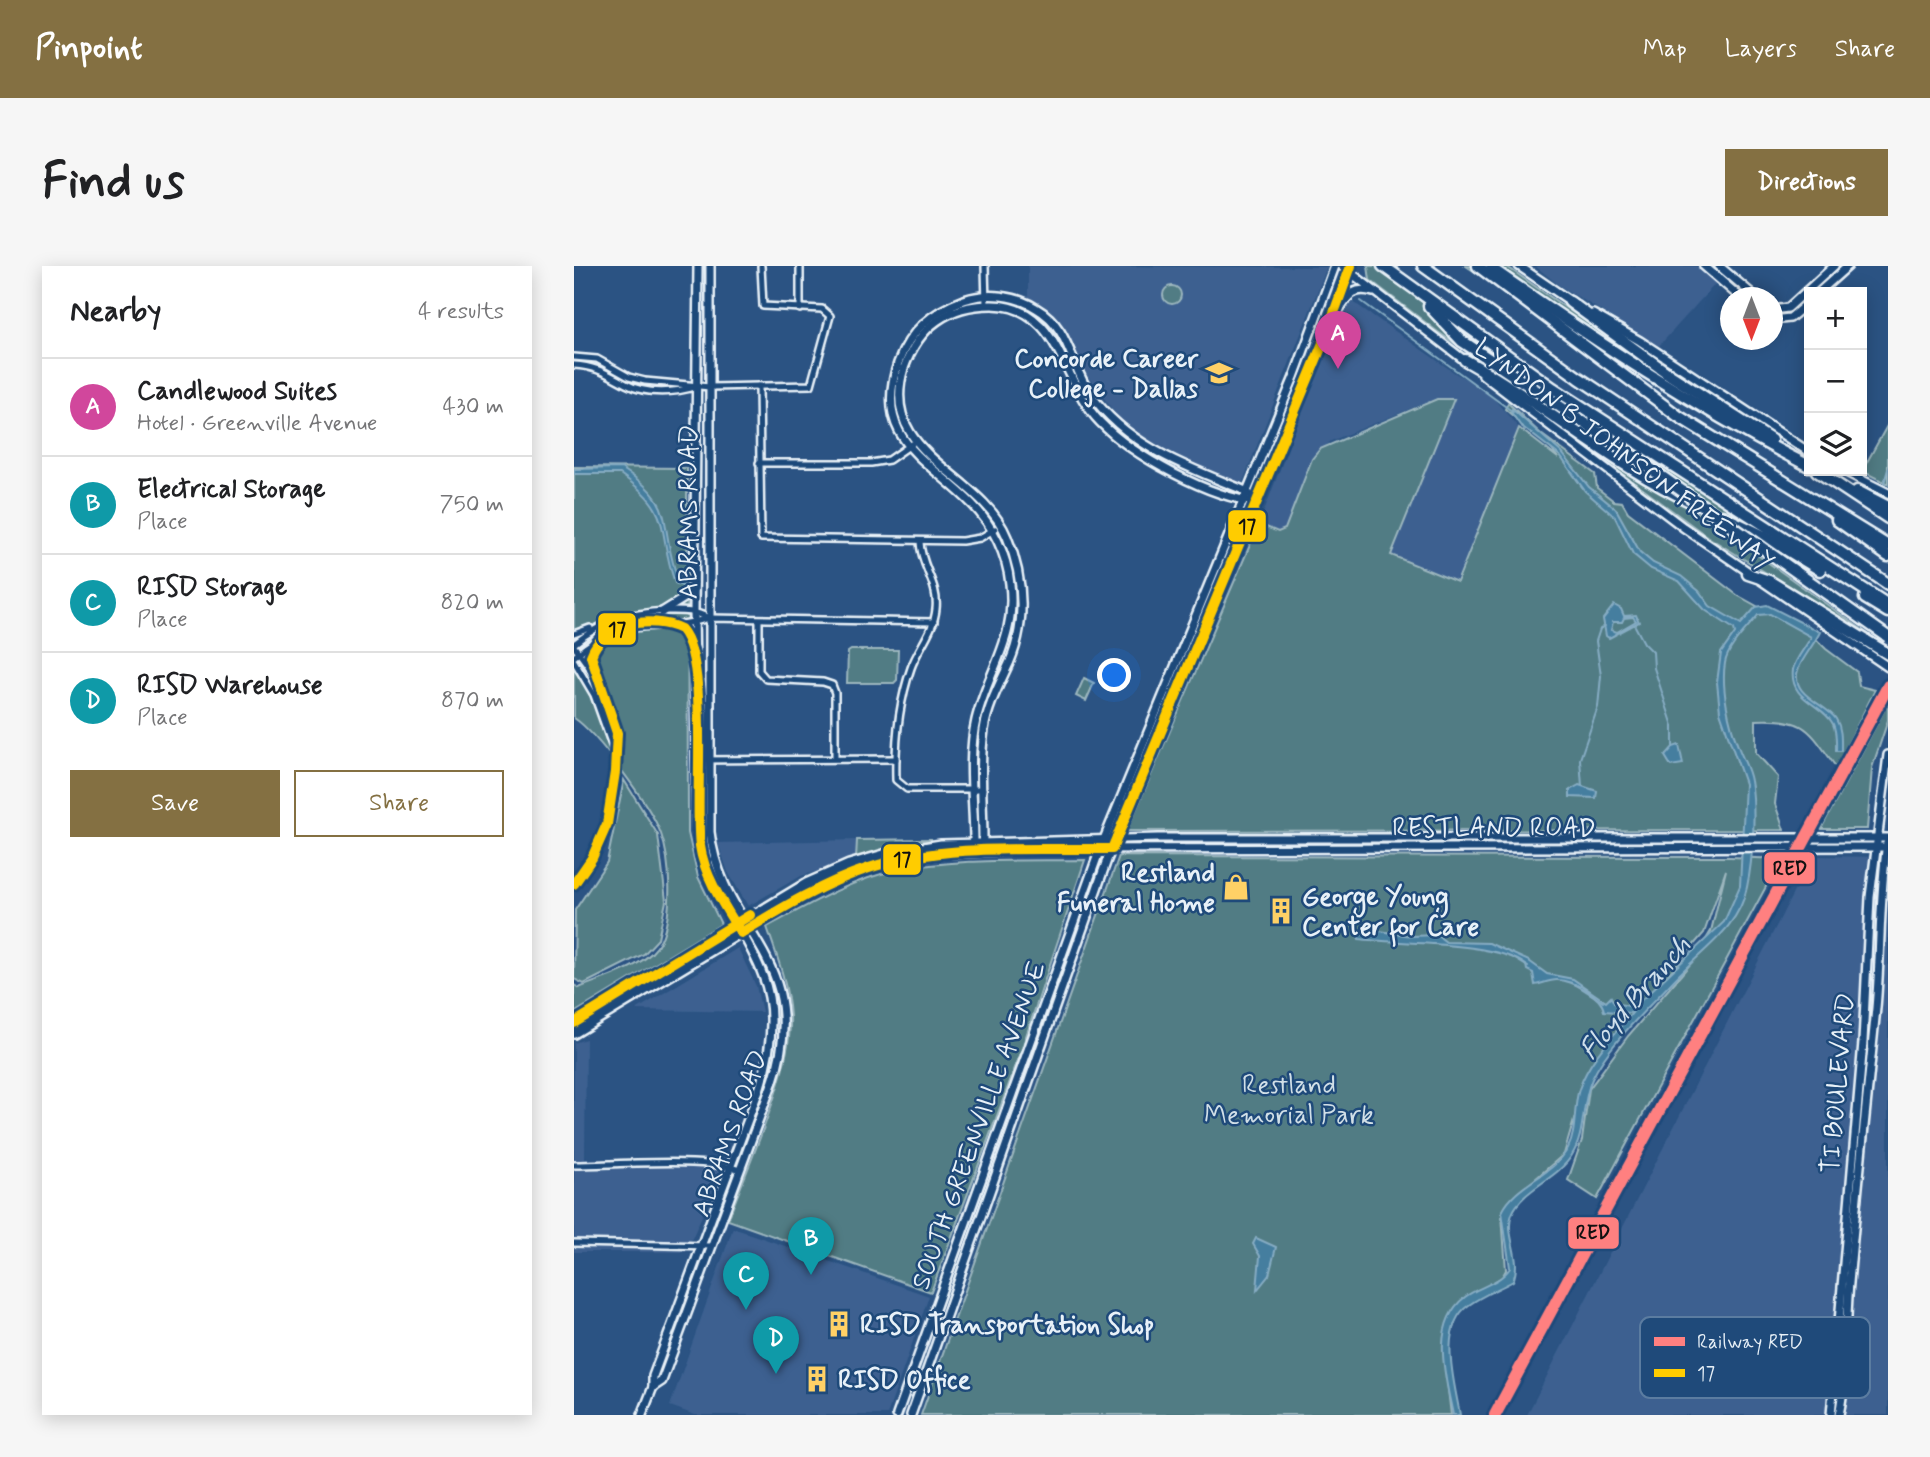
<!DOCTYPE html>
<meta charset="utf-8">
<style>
body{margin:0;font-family:Mynerve,sans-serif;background:#f6f6f6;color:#202124}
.controls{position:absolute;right:21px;top:21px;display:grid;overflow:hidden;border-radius:0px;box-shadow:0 4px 18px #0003}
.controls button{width:63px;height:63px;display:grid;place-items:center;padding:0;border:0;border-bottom:2px solid #e0e0e0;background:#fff;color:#202124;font:35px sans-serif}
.compass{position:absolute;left:1146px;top:21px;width:63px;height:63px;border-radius:50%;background:#fff;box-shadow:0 4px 18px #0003;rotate:180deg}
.you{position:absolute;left:541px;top:410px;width:24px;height:24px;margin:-18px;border:5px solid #fff;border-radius:50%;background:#1a73e8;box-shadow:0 0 0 10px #1a73e833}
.badge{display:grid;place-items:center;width:46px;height:46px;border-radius:50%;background:#847042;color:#fff;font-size:23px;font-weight:700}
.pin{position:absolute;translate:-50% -58px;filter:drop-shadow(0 2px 4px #0008)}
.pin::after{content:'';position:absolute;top:37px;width:24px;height:21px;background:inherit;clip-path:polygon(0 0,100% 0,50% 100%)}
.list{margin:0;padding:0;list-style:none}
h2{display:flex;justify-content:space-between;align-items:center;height:91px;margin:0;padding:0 28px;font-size:30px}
h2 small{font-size:23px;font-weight:400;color:#757577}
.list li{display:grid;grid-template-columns:46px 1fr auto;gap:21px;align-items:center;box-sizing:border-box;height:98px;padding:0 28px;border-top:2px solid #e0e0e0}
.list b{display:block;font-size:26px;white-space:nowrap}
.list p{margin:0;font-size:23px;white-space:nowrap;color:#757577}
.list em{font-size:23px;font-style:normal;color:#757577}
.actions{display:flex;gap:14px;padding:21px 28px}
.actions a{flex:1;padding:16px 0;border:2px solid #847042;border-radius:0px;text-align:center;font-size:24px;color:#847042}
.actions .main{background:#847042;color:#fff}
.icon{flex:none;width:38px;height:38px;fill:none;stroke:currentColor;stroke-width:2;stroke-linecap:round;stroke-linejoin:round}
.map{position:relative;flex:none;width:1314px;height:1149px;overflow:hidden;border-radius:0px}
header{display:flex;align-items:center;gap:42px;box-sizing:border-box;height:98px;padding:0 35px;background:#847042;color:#fff}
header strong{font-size:33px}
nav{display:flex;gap:38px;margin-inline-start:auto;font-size:24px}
.intro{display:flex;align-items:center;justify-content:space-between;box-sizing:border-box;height:168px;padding:0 42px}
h1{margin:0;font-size:49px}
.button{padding:18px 32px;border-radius:0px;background:#847042;color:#fff;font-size:24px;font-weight:700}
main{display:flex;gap:42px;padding:0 42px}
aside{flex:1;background:#fff;border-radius:0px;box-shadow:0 4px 18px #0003}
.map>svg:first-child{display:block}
</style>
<header>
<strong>Pinpoint</strong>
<nav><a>Map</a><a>Layers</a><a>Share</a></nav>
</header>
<div class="intro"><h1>Find us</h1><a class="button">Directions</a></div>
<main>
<aside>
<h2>Nearby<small>4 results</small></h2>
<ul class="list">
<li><span class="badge" style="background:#d1479c">A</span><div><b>Candlewood Suites</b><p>Hotel · Greenville Avenue</p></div><em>430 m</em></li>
<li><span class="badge" style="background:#0f9aa8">B</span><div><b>Electrical Storage</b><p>Place</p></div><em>750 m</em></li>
<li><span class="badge" style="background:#0f9aa8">C</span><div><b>RISD Storage</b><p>Place</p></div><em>820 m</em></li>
<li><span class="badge" style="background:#0f9aa8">D</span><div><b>RISD Warehouse</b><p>Place</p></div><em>870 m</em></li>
</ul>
<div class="actions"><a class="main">Save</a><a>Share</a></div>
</aside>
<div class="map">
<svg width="1314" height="1149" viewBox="0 0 1314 1149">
<rect width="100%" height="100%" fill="#2b5383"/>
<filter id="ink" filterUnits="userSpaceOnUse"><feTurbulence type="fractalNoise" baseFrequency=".0143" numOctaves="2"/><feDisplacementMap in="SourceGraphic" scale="14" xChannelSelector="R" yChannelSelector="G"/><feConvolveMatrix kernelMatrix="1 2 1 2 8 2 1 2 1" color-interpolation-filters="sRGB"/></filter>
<g filter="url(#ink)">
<!-- built -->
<g fill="#3c6190">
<path d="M454 0 753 1 668 218 585 183 544 151 514 111 497 75 471 42 454 31Z"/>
<path d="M961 0H1123L1142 17 1085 80 986 20Z"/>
<path d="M772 31 881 107 903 119 919 132 945 162 883 317 816 289 880 133 874 132 858 134 757 175 738 193 711 263 704 266 685 258Z"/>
<path d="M283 574 282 593 227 610 174 640 154 606 144 577Z"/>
<path d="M1238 590 1314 591V1149H953Z"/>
<path d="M164 682 182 720 188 746 62 744Z"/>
<path d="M12 773 11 893 152 895 112 986H0V777Z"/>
<path d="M159 962 355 1030 313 1149H121L96 1140Z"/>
</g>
<!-- green -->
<g fill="#517c84" stroke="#9cb6be" stroke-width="2">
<path d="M794 0H821L912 85 969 133 965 135 864 66 796 14Z"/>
<path d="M892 0H932L1116 128 995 66Z"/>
<circle cx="598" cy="29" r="9"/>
<path d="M863 133H880L817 289 883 316 945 162 984 192C972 173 948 159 931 143L934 137 967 168 1021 208 1023 222 1040 235 1048 236 1054 246 1163 329 1242 373 1252 383 1283 406 1285 420 1301 424 1262 501C1234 462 1232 452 1182 454V487L1204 511 1201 538 1210 564 553 565 685 258 704 266 711 263 738 193 746 183Z"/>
<path d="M971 151 1074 219 1126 248 1314 382 1134 271Z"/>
<path d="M1314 158V218L1288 205Z"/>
<path d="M1045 172 1180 260 1145 244Z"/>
<path d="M0 201 113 202 114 567 124 611 147 658 0 747V719L5 722C30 711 75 701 87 674 99 648 97 595 87 568 78 542 23 467 0 452Z"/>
<path d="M277 384H324L323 414 320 417H273L274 386Z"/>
<path d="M510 412 520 417 512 435 502 430Z"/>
<path d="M1314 437V454L1298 502 1293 563H1247Z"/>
<path d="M50 514 84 569 92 635 84 673 70 688 10 718 0 713 1 644 33 596Z"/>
<path d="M358 573 282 593 283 574Z"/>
<path d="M545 590 1156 591 1207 593 1023 933 994 914 1008 874 1015 823 1054 770 1119 695 1137 665 1152 604 1130 667 1027 786 1012 813 990 888 937 934 928 949 932 1004 928 1011 888 1035 870 1090 877 1149H347Z"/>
<path d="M511 594 445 791 357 1026 154 954C173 902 219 802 216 750 214 719 203 690 193 661 233 640 274 615 319 605 381 592 448 595 511 594Z"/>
</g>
<!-- water -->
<g fill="#457e9f" stroke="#86acc3" stroke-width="2" fill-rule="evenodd">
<path d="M938 143 988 187 1015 221 1042 243 1066 286 1079 297 1107 310 1125 325 1136 340 1167 358 1182 341 1193 339 1246 366C1241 377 1227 394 1224 404 1216 429 1252 438 1262 453 1268 463 1267 474 1267 485H1262C1262 476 1263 467 1259 458 1249 438 1215 434 1219 404 1220 394 1232 381 1237 371L1196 348 1184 349C1174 362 1154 380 1151 397 1147 421 1155 458 1164 480 1168 492 1175 502 1177 515 1182 542 1179 593 1173 621 1165 663 1126 685 1099 715 1074 742 1034 779 1018 813 1007 837 1012 867 998 889 984 913 948 923 938 948 930 969 949 992 939 1015 925 1023 909 1029 895 1039 863 1061 881 1118 886 1149H879C872 1113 855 1059 891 1031 905 1020 925 1018 936 1002L928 946C942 917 979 910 994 882 1003 865 999 842 1005 823 1015 794 1038 771 1058 747L1030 745C1028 730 998 714 983 714 975 714 968 718 961 719L959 707 953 704 952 699C921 675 826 678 785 673L784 669 806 665 838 670 863 669 872 676 915 677 955 695 973 708 999 713 1032 736 1037 731 1040 737 1060 741 1150 656 1166 620 1171 518 1146 446 1143 416 1147 387 1161 367 1160 363 1131 344 1105 315 1077 303 1059 288 1041 251 1011 225 986 190 946 159 937 146Z"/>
<path d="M47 202C102 237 85 251 101 304 104 312 110 316 112 322L101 317C82 262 101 247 46 208H0V203Z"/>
<path d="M1040 339 1047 343 1050 350 1062 349 1065 356 1035 372 1032 370 1029 353ZM1059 351 1062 355 1043 366 1037 364 1039 356H1048L1050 352Z"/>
<path d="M1105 479 1109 498 1097 500 1091 490 1099 481Z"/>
<path d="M1005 519 1023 525 1022 532 996 531V524Z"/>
<path d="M682 972 702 981 695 1009 683 1024 686 990 679 978Z"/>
</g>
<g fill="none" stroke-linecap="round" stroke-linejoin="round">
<!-- stream -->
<g stroke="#86acc3" stroke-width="2">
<path d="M787 35 939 146"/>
<path d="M1310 217 1314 203"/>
<path d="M1061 360 1070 377 1079 386 1080 402 1099 460V481"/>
<path d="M1008 520 1006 493 1024 441 1027 410 1022 375 1026 363 1031 360"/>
<path d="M941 693 954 701"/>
<path d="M1001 718 1029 736"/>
</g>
<!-- street casing -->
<g stroke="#e8f1f8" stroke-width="10">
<g id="street">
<path d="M226 0V43"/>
<path d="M411 0 412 39"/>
<path d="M0 91 23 93 55 111 71 115 136 121 237 119 256 50 248 43 189 40 187 0"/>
<path d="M0 99C22 100 33 108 52 118 72 129 102 127 124 120"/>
<path d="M185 120 187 272 388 275 406 272 421 263"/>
<path d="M185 197H297L315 194 338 178"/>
<path d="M346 276C347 301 365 318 362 343 360 365 344 382 337 402 324 439 321 476 322 514L333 523H409"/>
<path d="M185 354V405L192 413 249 416 258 419 261 427V492"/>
<path d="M0 368 16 362"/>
<path d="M0 378C30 354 54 347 92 345 109 345 119 344 135 352"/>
<path d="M0 380 25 415 43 467 35 550 18 592 0 618"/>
<path d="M0 391C48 346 83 369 135 352L360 356"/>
<path d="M0 395 20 429 40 485"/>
<path d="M19 403 17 390 26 374"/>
<path d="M123 494 322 493"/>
<path d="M0 899C39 899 133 891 166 904"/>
<path d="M0 977 137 980"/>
<path d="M1123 1110 1187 1115 1264 1112"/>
</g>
</g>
<!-- secondary casing -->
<g stroke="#e8f1f8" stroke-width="12">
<g id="secondary">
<path d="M768 0 894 97"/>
<path d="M945 0 999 37"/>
<path d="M1130 0 1167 32"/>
<path d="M1145 0 1183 32"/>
<path d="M1245 26 1274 0"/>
<path d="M1198 44 1214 42 1260 0"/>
<path d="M1019 48 1066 75 1235 186"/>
<path d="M761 49C773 34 776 19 799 26"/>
<path d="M1198 54 1216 52 1235 36"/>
<path d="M909 109 1109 261 1314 401"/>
<path d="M1270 205 1314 227"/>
<path d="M88 346 112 331 120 317"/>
<path d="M88 357 105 362 119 384"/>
<path d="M409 575C409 538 405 500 410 464 413 443 423 423 432 404 453 362 451 314 433 271 406 205 303 190 330 102 337 83 346 67 363 55 378 44 398 39 418 39 487 40 487 116 526 156 559 190 636 232 684 236"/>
<path d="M400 576C400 537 393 492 402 454 414 404 443 373 436 318 433 289 419 259 398 238 353 192 298 174 324 97 336 64 358 46 390 34 413 26 441 29 462 42 497 62 496 100 517 129 556 182 614 201 672 225L684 236"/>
<path d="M0 757 232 617 275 598 313 587 367 578 584 572H1314"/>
<path d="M0 768 212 640 277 609 317 596 370 588 468 583 1314 581"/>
<path d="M79 1121 88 1115 199 815C240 693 147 666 136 566V0"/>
<path d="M68 1149 79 1121V1110L186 821C197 785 203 745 189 710 170 658 130 620 123 564L120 344 124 0"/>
<path d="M323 1149 526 583 720 111 761 0"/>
<path d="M337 1149 533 594 709 174 777 0"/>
<path d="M1257 1149 1289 776 1296 631 1314 489"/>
<path d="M1265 1149C1274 1105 1271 1061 1275 1017 1283 925 1293 833 1302 742 1307 687 1305 632 1313 577"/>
</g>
</g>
<!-- highway casing -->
<g stroke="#e8f1f8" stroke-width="15">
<g id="highway">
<path d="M809 0 979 122 1314 339"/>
<path d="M849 0 1005 112 1314 318"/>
<path d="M904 0 1104 150 1314 280"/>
<path d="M917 2C1020 74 1124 143 1235 200"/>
<path d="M996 36 1096 109 1197 174"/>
<path d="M855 40 888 75 1039 176"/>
<path d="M891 94C971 138 1039 200 1122 238"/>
<path d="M1243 205 1314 252"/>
<path d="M1283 225 1314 241"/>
<path d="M1148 250 1190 270 1246 304"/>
<path d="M1263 254 1314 290"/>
<path d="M1174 308 1195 315 1314 388"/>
<path d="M1291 332 1314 346"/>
</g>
</g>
<!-- street -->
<use href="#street" stroke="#1f4a7a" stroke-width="5"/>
<!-- secondary -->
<use href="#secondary" stroke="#1f4a7a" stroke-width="7"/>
<!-- highway -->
<use href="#highway" stroke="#1f4a7a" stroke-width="10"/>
<!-- highway-bridge casing -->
<g stroke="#e8f1f8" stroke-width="15" stroke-linecap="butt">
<path id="highway-bridge" d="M1039 176 1314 371"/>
</g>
<!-- highway-bridge -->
<use href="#highway-bridge" stroke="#1f4a7a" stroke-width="10"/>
<!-- bus-1 casing -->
<g stroke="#1f4a7a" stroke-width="16">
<g id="bus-1">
<path d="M0 618 18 592 33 558 41 506 43 467 17 390C29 356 77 349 107 363 136 395 120 532 126 580 130 610 151 641 167 667 208 642 249 617 295 602 372 577 458 584 538 583L749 77 777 0"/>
<path d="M0 757 176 649"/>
</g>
</g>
<!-- bus-1 -->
<use href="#bus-1" stroke="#fc0" stroke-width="10"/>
<!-- rail-1 casing -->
<g stroke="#1f4a7a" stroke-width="18">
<path id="rail-1" d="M921 1149 1314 420"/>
</g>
<!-- rail-1 -->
<use href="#rail-1" stroke="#ff8080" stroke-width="12"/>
</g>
</g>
<!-- icons -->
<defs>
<g id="university-bare" transform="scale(2.1)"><path d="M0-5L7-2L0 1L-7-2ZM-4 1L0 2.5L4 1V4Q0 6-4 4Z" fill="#ffd166" stroke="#1f4a7a" stroke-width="2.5" paint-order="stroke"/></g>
<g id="shop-bare" transform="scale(2.1)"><path d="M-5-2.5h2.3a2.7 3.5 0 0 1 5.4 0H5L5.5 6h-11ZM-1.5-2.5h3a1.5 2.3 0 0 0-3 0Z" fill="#ffd166" stroke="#1f4a7a" stroke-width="2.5" paint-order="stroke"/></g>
<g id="building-bare" transform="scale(2.1)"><path d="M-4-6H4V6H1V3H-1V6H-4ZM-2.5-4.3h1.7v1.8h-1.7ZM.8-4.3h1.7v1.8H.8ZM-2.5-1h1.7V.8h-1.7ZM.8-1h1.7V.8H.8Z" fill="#ffd166" stroke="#1f4a7a" stroke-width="2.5" paint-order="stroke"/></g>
</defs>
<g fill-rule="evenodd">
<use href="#university-bare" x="645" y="107"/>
<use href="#shop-bare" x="662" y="621"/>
<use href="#building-bare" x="707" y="645"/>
<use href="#building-bare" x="265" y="1058"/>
<use href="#building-bare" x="243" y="1113"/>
</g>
<g text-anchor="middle" stroke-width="5" stroke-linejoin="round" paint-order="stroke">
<!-- poi labels -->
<g font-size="26" font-weight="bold" fill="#e8f1f8" stroke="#1f4a7a" text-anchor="start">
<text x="624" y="101" text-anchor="end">Concorde Career<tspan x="624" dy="30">College - Dallas</tspan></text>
<text x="641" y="615" text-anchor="end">Restland<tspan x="641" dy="30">Funeral Home</tspan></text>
<text x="728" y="639">George Young<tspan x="728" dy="30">Center for Care</tspan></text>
<text x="286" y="1067">RISD Transportation Shop</text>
<text x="264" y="1122">RISD Office</text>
</g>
<!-- street labels -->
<g font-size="26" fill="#e8f1f8" stroke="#1f4a7a">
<text transform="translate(1051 188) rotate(37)" y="9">LYNDON B JOHNSON FREEWAY</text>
<text transform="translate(114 246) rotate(-90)" y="9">ABRAMS ROAD</text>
<text x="920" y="570">RESTLAND ROAD</text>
<text transform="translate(1263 817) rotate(-85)" y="9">TI BOULEVARD</text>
<text transform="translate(404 859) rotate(-70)" y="9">SOUTH GREENVILLE AVENUE</text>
<text transform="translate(155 867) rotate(-70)" y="9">ABRAMS ROAD</text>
</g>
<!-- park labels -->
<g font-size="26" fill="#d1dfe7" stroke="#1f4a7a">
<text x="715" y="827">Restland<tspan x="715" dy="30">Memorial Park</tspan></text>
</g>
<!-- water labels -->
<g font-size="28" font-style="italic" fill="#d0e0eb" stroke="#1f4a7a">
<text transform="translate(1060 731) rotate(-49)" y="10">Floyd Branch</text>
</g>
</g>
<!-- legend -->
<rect x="1066" y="1051" width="230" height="81" rx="10" fill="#1f4a7a" stroke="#5b7ca0" stroke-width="2"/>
<rect x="1080" y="1071" width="31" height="9" fill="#ff8080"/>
<rect x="1080" y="1103" width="31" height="8" fill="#fc0"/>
<g font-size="19" fill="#e8f1f8">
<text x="1123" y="1082">Railway RED</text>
<text x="1123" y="1114">17</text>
</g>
<g stroke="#1f4a7a" stroke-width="2.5">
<rect x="653" y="243" width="40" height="34" rx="7" fill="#fc0"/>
<rect x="23" y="346" width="40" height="34" rx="7" fill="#fc0"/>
<rect x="308" y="577" width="40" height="33" rx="7" fill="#fc0"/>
<rect x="1189" y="585" width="53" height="34" rx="7" fill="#ff8080"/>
<rect x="993" y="950" width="53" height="34" rx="7" fill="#ff8080"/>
</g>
<g font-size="19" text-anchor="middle" font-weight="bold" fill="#111">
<text x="673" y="267">17</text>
<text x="43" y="370">17</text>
<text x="328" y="600">17</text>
<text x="1216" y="609">RED</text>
<text x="1019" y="973">RED</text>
</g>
</svg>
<div class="controls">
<button>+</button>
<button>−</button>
<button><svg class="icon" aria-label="layers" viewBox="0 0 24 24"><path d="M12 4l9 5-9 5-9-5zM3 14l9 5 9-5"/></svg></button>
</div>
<svg class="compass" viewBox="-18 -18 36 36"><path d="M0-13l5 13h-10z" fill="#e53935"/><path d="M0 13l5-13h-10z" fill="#757577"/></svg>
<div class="you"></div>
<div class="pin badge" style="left:764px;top:103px;background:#d1479c">A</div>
<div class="pin badge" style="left:237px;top:1009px;background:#0f9aa8">B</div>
<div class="pin badge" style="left:172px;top:1044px;background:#0f9aa8">C</div>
<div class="pin badge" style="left:202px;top:1108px;background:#0f9aa8">D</div>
</div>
</main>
